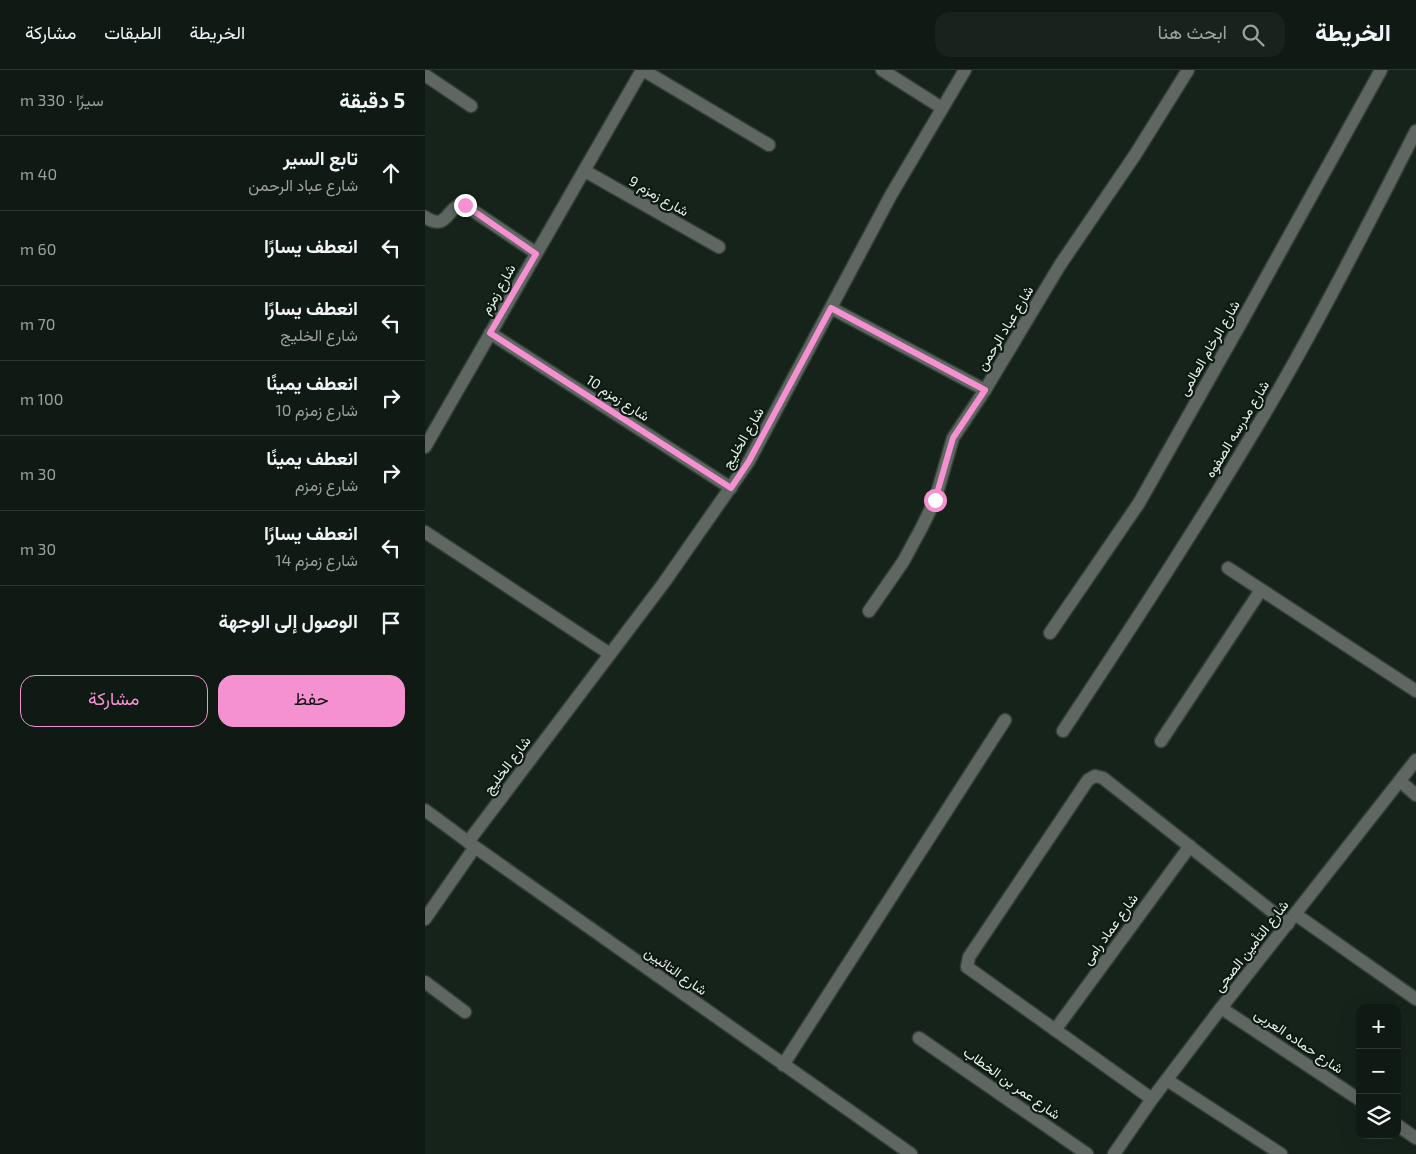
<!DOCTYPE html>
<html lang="ar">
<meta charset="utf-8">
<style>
body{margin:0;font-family:"Exo 2",Vazirmatn,sans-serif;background:#19231d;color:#f1f3f6;direction:rtl}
.controls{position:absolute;right:15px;bottom:15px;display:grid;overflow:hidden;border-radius:10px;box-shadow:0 5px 20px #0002}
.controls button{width:45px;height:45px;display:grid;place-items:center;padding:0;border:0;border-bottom:1px solid #303834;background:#101a14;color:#f1f3f6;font:25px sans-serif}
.stop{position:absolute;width:15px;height:15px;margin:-11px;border:4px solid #f590d1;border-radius:50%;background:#fff}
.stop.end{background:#f590d1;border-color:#fff;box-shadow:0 1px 5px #0008}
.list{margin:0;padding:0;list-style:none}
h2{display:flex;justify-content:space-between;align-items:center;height:65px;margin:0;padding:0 20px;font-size:21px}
h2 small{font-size:16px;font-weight:400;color:#9ca1a0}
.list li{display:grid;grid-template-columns:32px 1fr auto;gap:15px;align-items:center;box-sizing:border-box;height:75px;padding:0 20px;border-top:1px solid #303834}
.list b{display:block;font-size:19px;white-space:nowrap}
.list p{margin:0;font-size:16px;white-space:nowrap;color:#9ca1a0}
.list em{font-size:16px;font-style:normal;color:#9ca1a0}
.actions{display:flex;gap:10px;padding:15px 20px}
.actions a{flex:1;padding:11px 0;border:1px solid #f590d1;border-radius:15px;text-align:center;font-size:18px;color:#f590d1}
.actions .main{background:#f590d1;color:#111}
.icon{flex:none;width:28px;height:28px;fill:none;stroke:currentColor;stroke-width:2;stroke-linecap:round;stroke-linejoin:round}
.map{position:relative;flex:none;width:991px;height:1084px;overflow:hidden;direction:ltr}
header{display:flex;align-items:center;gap:30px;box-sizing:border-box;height:70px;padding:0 25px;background:#101a14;border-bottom:1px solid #303834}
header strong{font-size:24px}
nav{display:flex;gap:28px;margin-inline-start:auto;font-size:18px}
.search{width:350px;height:45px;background:#19231d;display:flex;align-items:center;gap:12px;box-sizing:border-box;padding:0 18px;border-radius:15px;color:#9ca1a0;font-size:19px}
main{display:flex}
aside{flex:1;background:#101a14}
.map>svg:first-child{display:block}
</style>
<header>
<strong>الخريطة</strong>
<div class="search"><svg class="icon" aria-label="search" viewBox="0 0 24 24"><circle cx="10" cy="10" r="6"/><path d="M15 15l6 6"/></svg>ابحث هنا</div>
<nav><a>الخريطة</a><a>الطبقات</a><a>مشاركة</a></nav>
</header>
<main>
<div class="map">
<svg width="991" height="1084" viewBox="0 0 991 1084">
<rect width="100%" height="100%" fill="#16231b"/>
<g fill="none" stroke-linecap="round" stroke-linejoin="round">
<!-- minor casing -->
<g stroke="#334038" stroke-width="15">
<g id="minor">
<path d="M218 0 344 75"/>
<path d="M457 0 517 38"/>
<path d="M0 5 46 36"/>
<path d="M160 101 294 177"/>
<path d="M0 147C23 162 21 137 38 134L111 183"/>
<path d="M406 238 560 320"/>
<path d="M65 263 306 418"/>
<path d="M0 377 217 0"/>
<path d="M0 462 185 584"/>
<path d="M803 498 991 621"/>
<path d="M444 541 478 492 497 457 510 430 528 368 560 320 635 195 710 85 763 0"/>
<path d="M625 563 714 433 817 251 956 0"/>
<path d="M638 661C708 555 778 448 843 338 896 248 943 154 991 61"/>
<path d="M736 671 836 520"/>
<path d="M975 711 991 725"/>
<path d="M0 740 50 777 486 1084"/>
<path d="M43 772 238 514 324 391 466 125 540 0"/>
<path d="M870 844 991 929"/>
<path d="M0 849 50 777"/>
<path d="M0 912 40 942"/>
<path d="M796 938 935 1030"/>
<path d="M630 960 765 776"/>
<path d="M494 968 662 1084"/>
<path d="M358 995 580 650"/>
<path d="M742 1010 856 1084"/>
<path d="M727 1029 542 897 544 887 663 710 670 706 678 708 863 854"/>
<path d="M972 1055 991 1068"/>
<path d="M689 1084 727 1029 796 938 991 690"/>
</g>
</g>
<!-- minor -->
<use href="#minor" stroke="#606762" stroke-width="12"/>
</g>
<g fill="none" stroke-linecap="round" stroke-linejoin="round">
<!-- route -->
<path stroke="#f590d1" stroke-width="6" d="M40 135 111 184 65 263 306 418 324 391 406 238 560 320 528 368 510 430"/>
</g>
<g text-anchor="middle" stroke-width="4.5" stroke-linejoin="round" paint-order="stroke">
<!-- street labels -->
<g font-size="14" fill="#e7f0ea" stroke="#0d1a12">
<text transform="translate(234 126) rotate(30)" y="5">شارع زمزم 9</text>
<text transform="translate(73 219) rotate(-60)" y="5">شارع زمزم</text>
<text transform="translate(580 258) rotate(-59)" y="5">شارع عباد الرحمن</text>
<text transform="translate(784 278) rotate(-60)" y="5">شارع الرخام العالمى</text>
<text transform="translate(193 328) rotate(33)" y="5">شارع زمزم 10</text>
<text transform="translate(812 359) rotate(-59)" y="5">شارع مدرسه الصفوه</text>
<text transform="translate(318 368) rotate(-60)" y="5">شارع الخليج</text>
<text transform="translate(82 695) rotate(-53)" y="5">شارع الخليج</text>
<text transform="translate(685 859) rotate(-54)" y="5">شارع عماد رامى</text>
<text transform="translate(826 876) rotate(-52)" y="5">شارع التأمين الصحى</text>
<text transform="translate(251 901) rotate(35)" y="5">شارع التائبين</text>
<text transform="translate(874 971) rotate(34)" y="5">شارع حماده العربى</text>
<text transform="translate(587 1013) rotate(35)" y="5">شارع عمر بن الخطاب</text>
</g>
</g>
</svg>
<div class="controls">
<button>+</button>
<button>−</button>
<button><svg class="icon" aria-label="layers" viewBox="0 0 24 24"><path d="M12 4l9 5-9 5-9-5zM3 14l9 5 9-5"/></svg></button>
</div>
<div class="stop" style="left:510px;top:430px"></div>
<div class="stop end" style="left:40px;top:135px"></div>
</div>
<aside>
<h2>5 دقيقة<small>سيرًا · 330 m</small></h2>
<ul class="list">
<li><svg class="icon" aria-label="ahead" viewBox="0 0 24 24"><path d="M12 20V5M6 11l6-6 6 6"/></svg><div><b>تابع السير</b><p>شارع عباد الرحمن</p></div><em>40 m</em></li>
<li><svg class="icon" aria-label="left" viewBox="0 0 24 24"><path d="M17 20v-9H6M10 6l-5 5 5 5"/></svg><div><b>انعطف يسارًا</b></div><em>60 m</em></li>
<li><svg class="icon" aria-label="left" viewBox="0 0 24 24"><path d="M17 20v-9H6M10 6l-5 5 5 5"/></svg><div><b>انعطف يسارًا</b><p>شارع الخليج</p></div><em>70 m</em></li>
<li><svg class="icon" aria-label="right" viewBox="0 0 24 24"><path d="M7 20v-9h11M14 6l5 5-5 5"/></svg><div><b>انعطف يمينًا</b><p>شارع زمزم 10</p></div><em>100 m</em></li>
<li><svg class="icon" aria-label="right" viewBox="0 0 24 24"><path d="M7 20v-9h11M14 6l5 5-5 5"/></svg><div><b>انعطف يمينًا</b><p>شارع زمزم</p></div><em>30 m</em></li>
<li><svg class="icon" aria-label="left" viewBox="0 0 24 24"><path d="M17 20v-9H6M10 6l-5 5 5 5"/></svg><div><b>انعطف يسارًا</b><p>شارع زمزم 14</p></div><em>30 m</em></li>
<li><svg class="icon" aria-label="arrive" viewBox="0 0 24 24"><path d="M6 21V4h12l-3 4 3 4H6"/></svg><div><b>الوصول إلى الوجهة</b></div></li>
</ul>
<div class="actions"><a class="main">حفظ</a><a>مشاركة</a></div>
</aside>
</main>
